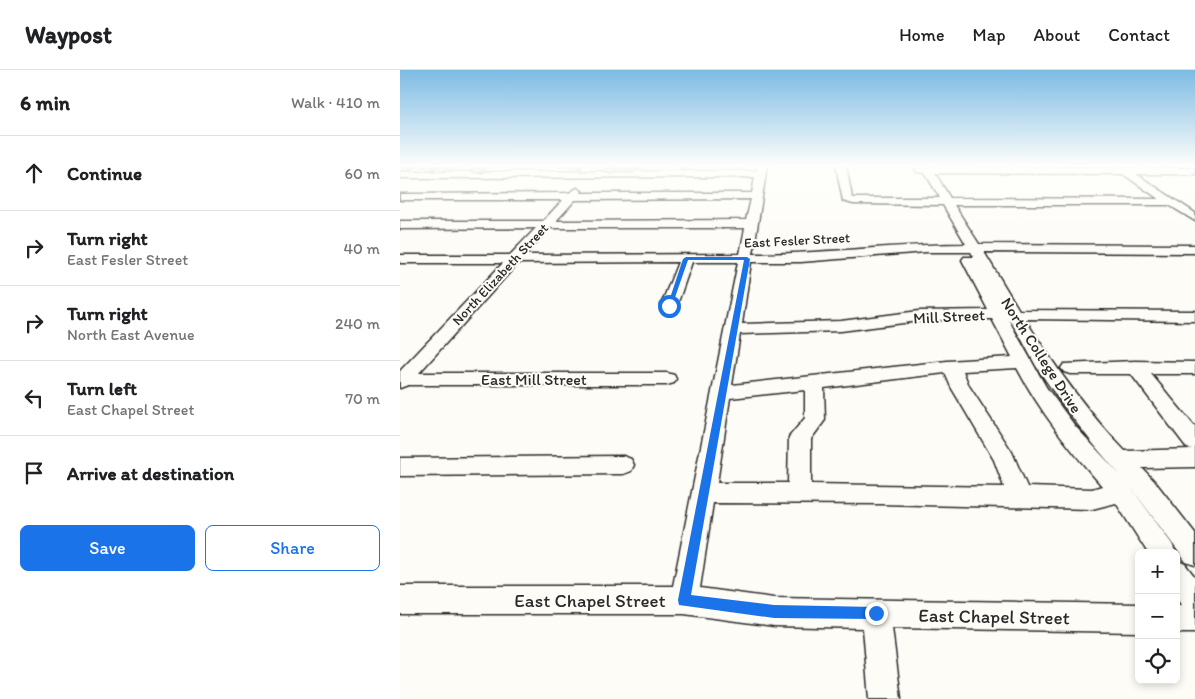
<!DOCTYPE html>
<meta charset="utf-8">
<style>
body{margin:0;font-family:Itim,sans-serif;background:#f6f6f6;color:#202124}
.controls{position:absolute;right:15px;bottom:15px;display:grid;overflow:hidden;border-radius:8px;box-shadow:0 2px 8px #0003}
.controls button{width:45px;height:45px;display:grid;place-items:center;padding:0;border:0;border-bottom:1px solid #e0e0e0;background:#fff;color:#202124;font:25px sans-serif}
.stop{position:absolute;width:15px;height:15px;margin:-11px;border:4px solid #1a73e8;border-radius:50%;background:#fff}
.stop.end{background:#1a73e8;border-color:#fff;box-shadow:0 1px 5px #0008}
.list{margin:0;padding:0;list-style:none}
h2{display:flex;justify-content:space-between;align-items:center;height:65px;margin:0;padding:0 20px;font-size:21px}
h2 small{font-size:16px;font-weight:400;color:#757577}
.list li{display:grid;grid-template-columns:32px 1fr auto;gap:15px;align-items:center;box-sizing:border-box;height:75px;padding:0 20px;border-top:1px solid #e0e0e0}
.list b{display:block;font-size:19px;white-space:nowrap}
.list p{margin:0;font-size:16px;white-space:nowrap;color:#757577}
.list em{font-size:16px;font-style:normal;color:#757577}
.actions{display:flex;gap:10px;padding:15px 20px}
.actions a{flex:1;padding:11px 0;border:1px solid #1a73e8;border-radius:8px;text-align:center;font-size:18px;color:#1a73e8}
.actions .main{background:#1a73e8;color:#fff}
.icon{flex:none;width:28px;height:28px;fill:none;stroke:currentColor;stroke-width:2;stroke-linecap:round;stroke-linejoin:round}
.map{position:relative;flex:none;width:795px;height:629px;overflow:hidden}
header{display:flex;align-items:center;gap:30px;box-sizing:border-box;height:70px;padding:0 25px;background:#fff;border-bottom:1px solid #e0e0e0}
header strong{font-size:24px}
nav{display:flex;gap:28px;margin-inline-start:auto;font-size:18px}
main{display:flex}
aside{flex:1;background:#fff}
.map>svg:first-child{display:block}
</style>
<header>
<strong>Waypost</strong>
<nav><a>Home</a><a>Map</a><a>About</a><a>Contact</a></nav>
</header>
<main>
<aside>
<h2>6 min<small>Walk · 410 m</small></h2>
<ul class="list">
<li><svg class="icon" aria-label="ahead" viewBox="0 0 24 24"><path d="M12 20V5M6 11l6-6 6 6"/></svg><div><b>Continue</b></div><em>60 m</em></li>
<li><svg class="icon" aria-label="right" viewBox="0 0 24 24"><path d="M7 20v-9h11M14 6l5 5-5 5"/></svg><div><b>Turn right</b><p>East Fesler Street</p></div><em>40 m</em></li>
<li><svg class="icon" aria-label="right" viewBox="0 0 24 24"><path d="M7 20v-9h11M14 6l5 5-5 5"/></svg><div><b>Turn right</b><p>North East Avenue</p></div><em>240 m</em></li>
<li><svg class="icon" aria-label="left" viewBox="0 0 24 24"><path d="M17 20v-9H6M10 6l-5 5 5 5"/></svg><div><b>Turn left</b><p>East Chapel Street</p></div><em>70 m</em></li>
<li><svg class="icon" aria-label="arrive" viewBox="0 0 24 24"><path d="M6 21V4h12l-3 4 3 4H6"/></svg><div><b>Arrive at destination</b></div></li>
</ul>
<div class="actions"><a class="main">Save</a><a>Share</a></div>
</aside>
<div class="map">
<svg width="795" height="629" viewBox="0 0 795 629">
<rect width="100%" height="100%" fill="#fdfcf7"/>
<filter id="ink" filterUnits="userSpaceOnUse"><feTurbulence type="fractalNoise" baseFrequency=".02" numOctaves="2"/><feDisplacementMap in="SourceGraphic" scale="10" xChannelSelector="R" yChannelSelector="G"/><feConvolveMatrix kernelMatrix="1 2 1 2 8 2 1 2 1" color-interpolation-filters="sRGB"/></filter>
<g filter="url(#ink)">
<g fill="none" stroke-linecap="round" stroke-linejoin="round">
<!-- minor casing -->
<g stroke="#2b2b2b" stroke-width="3">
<g id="minor">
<path d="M357 96H367L353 184C424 184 495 174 566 174L543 135 453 134 443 131 436 96H446L452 127 454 128H540L525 103 517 102 515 100 521 96 795 98V104H736L795 143V151L769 135H554L579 174 795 175V183L584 182 619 240 795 241V251L625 249C655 297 686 341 725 381L792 379 787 378 731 304H670L664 302 661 298 664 294 735 291 795 292V304H751L795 357V397L742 398 756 413 795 463V495L786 492 730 416 772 474 776 483H748L716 433 692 439 480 434 313 433 300 518 374 528 739 534V562L492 558 501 629H469L463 558 374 556 284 544H0V516H273L338 192H292L277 235 274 238H264L261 235 278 192 118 193 19 303H267L274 305 276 309 274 313 267 315H8L0 318V301L103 193H0V185H110L136 158 0 159V151H143L163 130H0V124L169 123 177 118 182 121 181 123H352L355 107 0 108V102L356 101ZM535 103 723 104 759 129 550 128ZM351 129 346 150 156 151 175 130ZM149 158H345L340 184 125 185ZM526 182H571L574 187H564L562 190 588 240 519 241 441 251 342 254 351 192H401ZM561 249H592L612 287 547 291 332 315 340 264 441 261 519 251ZM608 249C621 264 629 285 640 302 665 339 691 373 721 406L675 356 646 317ZM617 298C640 342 670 379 702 416L692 419 627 417 612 382 569 316 563 301ZM545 303 551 317 594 390 604 417 411 414V369L425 350 424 318ZM405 320V348L389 367 388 413H317L330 328Z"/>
<path d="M223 386 231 389 234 395 231 401 223 404 0 406V388Z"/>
<path d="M776 490 785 494 795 507V563H776V535H781L776 527Z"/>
</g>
</g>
<!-- minor -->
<use href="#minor" fill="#fdfcf7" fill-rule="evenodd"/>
</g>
<!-- wall -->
<g fill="#d1ac8b" stroke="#2b2b2b">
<path d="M5 96H60L55 99H43L41 96 34 100H27L25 97H16L8 101H3L1 98Z"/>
<path d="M74 96 86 100 82 103H74L71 98Z"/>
<path d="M157 96H168L167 97H158Z"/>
<path d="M169 96H183L179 101H171Z"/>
<path d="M206 96H220L219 97H227L228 96H245L243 99H236L233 103H216V101L214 104 206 103 204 98Z"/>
<path d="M289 96 288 100H280L279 97Z"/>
</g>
<!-- shaded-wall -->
<g fill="#aa8c71" stroke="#2b2b2b">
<path d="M10 96H15L16 97 8 101 7 98Z"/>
<path d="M32 96H41L34 100Z"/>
<path d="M54 96H60L55 99Z"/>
<path d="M82 96H85L86 100 82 103 79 98Z"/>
<path d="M178 96H183L179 101Z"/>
<path d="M214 96H220L214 104 213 98Z"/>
<path d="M235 96 236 99 233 103 232 100Z"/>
<path d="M337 96H348L338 99Z"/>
</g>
<!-- building -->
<g fill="#f3c8a2" stroke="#2b2b2b">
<path d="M5 96H10L7 98H1Z"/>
<path d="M74 96H82L79 98H71Z"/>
<path d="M206 96H214L213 98H204Z"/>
<path d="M228 96H242H235L232 100H216L218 97H227Z"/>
<path d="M280 96H288L287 97H279Z"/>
</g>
</g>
<!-- sky -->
<linearGradient id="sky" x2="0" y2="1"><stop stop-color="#7dbbe4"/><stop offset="0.52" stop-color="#fefefb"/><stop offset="1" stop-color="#fefefb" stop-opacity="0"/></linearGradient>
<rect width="795" height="184" fill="url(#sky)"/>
<!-- route -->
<path fill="#1a73e8" d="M286 187H347L350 189 291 525 374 535 476 537 480 539 482 543 480 548 476 549 374 548 279 535 278 530 344 190H288L272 236 267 237 283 189Z"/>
<g text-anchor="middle" stroke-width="4" stroke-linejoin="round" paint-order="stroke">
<!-- far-street labels -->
<g font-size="14" fill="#2b2b2b" stroke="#fdfcf7">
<text transform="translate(397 170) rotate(-3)" y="5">East Fesler Street</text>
<text transform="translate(100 204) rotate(-47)" y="5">North Elizabeth Street</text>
</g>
<!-- street labels -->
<g font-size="16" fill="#2b2b2b" stroke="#fdfcf7">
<text transform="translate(549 246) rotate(-3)" y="6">Mill Street</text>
<text transform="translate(642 285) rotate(57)" y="6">North College Drive</text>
<text x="134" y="315">East Mill Street</text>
</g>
<!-- near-street labels -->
<g font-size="19" fill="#2b2b2b" stroke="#fdfcf7">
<text x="190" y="537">East Chapel Street</text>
<text transform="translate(594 546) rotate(1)" y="7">East Chapel Street</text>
</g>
</g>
</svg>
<div class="controls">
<button>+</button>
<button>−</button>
<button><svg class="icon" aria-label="locate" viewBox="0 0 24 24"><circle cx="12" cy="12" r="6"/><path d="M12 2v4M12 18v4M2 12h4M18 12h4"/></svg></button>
</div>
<div class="stop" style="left:269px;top:236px"></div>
<div class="stop end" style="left:476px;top:543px"></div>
</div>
</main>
